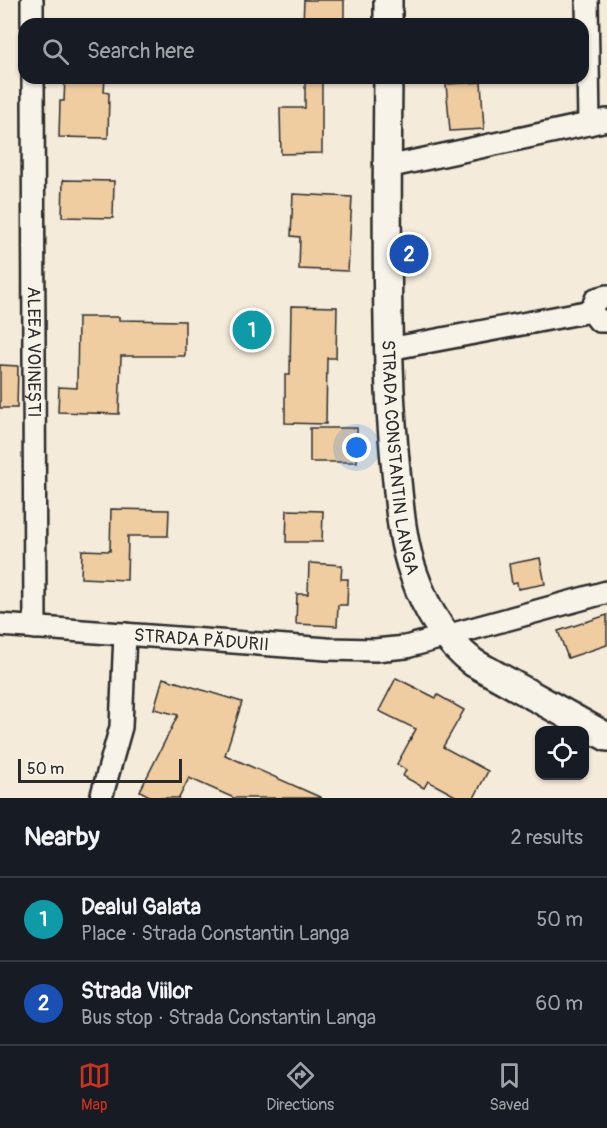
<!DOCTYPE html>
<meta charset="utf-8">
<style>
body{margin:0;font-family:Pangolin,sans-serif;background:#242831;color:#f1f3f6}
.controls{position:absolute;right:18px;bottom:18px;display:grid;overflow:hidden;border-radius:12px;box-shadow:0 2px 4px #0004}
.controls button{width:54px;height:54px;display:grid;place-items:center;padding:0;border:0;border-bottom:2px solid #363941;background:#171b24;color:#f1f3f6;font:30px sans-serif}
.scale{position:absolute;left:18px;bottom:15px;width:164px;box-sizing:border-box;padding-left:6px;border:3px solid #2b2b2b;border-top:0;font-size:16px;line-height:21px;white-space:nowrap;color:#2b2b2b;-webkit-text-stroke:4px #f7f3e8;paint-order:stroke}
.you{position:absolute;left:357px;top:448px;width:21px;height:21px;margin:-15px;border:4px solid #fff;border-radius:50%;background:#1a73e8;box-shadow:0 0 0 9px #1a73e833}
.badge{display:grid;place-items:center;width:39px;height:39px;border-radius:50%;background:#c8321e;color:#fff;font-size:20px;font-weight:700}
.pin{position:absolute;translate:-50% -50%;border:3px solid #fff;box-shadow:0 2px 6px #0006}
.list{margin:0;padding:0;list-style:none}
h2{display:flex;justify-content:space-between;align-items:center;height:78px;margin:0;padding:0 24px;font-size:26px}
h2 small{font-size:20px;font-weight:400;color:#9ea1a6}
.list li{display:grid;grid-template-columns:39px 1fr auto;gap:18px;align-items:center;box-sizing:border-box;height:84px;padding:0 24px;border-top:2px solid #363941}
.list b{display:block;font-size:22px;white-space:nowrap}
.list p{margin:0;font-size:20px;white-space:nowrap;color:#9ea1a6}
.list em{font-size:20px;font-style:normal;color:#9ea1a6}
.icon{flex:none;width:33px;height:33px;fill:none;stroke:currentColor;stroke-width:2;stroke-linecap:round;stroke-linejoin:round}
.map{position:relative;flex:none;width:607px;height:798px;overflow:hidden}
.search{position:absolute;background:#171b24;box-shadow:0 2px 4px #0004;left:18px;right:18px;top:18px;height:66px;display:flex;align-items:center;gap:15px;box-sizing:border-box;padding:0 21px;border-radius:18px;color:#9ea1a6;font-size:22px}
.sheet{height:246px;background:#171b24}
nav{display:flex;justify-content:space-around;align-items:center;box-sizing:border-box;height:84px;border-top:2px solid #363941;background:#171b24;font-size:16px;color:#9ea1a6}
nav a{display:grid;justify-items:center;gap:3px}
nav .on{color:#c8321e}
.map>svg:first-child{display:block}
</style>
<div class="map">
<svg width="607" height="798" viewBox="0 0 607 798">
<rect width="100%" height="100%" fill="#f5ebda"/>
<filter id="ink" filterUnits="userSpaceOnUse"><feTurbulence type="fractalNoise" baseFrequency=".0167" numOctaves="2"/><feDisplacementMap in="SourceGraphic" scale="12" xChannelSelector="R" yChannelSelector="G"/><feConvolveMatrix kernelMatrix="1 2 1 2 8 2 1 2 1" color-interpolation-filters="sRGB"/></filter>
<g filter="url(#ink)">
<!-- building -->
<g fill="#efcda0" stroke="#2b2b2b" stroke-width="1.5">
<path d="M304 0H344V24H303Z"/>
<path d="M65 78H105L104 92 109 93 108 138 59 137 60 101H64Z"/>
<path d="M305 78H322V153L281 154 280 108H305Z"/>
<path d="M481 82 484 129 450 131 446 84Z"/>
<path d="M63 180 114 181 113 218 62 217Z"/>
<path d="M293 194 352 197 348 271 299 269 300 237 291 236Z"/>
<path d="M291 306 337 307 336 358H327L326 424 285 423V375H290Z"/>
<path d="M78 317H119V320L185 321V356H121L119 414 58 412 59 387 77 388Z"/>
<path d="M0 365 18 366 17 408H0Z"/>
<rect x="310" y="428" width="47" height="34"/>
<path d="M111 509 169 510 168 536H128L127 580 81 578 82 550 110 551Z"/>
<path d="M287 510 323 511 322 542H286Z"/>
<path d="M540 558 545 584 518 589 517 583 512 584 509 564Z"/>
<path d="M309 563 342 565 341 579H348L347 605H338L337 626 296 624 297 594H308Z"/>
<path d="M607 615V645L568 658 558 631Z"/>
<path d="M163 678 242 702 225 755 322 798H234L189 778 179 798H153L140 791 178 715 154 709Z"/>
<path d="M396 678 436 698 438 695 464 710 443 747 488 771 474 798H459L428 781 424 788 403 776 406 770 397 764 416 729 379 711Z"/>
</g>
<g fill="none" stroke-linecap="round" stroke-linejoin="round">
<!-- minor casing -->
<g stroke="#2b2b2b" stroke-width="26">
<g id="minor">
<path d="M32 0V24"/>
<path d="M587 0 589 124"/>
<path id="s1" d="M33 78 35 628"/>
<path d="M387 167 607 120"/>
<path d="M607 296 596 299 591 311 599 321H607"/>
<path d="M389 349 591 311"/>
<path id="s2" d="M0 625 327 649 375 650 406 647 607 592"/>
<path d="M101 798 121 727 125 634"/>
</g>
</g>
<!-- major casing -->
<g stroke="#2b2b2b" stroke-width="32">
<g id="major">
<path d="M388 24V0"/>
<path id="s3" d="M388 78C387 173 386 268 389 364 390 403 393 442 397 481 400 513 403 545 414 575 426 610 445 641 474 663L607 737"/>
</g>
</g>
<!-- minor -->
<use href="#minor" stroke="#f7f3e8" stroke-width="21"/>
<!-- major -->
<use href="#major" stroke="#f7f3e8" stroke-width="27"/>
</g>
</g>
<g text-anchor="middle" stroke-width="4.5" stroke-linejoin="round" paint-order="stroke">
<!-- street labels -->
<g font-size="18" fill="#2b2b2b" stroke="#f7f3e8">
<text dy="6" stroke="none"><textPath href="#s1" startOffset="274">ALEEA VOINEȘTI</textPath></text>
<text dy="6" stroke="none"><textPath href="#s3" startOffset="380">STRADA CONSTANTIN LANGA</textPath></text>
<text dy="6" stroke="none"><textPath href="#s2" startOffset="202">STRADA PĂDURII</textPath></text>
</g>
</g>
</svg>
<div class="controls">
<button><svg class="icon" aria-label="locate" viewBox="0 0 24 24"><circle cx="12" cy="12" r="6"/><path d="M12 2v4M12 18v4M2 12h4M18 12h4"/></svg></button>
</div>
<div class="scale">50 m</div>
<div class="you"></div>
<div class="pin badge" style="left:252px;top:330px;background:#0f9aa8">1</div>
<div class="pin badge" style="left:409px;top:254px;background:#1a4fb4">2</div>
<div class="search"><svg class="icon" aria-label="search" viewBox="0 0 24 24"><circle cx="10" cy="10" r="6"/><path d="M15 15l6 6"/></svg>Search here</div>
</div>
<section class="sheet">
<h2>Nearby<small>2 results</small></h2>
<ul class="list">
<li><span class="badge" style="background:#0f9aa8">1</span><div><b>Dealul Galata</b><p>Place · Strada Constantin Langa</p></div><em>50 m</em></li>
<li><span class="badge" style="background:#1a4fb4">2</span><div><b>Strada Viilor</b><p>Bus stop · Strada Constantin Langa</p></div><em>60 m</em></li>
</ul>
</section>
<nav>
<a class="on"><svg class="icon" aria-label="map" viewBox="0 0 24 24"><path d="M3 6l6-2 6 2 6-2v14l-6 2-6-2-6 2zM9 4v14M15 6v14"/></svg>Map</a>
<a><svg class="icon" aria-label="directions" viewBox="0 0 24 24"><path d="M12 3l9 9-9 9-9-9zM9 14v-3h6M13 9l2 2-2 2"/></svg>Directions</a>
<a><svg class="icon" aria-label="saved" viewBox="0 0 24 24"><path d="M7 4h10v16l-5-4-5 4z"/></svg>Saved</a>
</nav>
